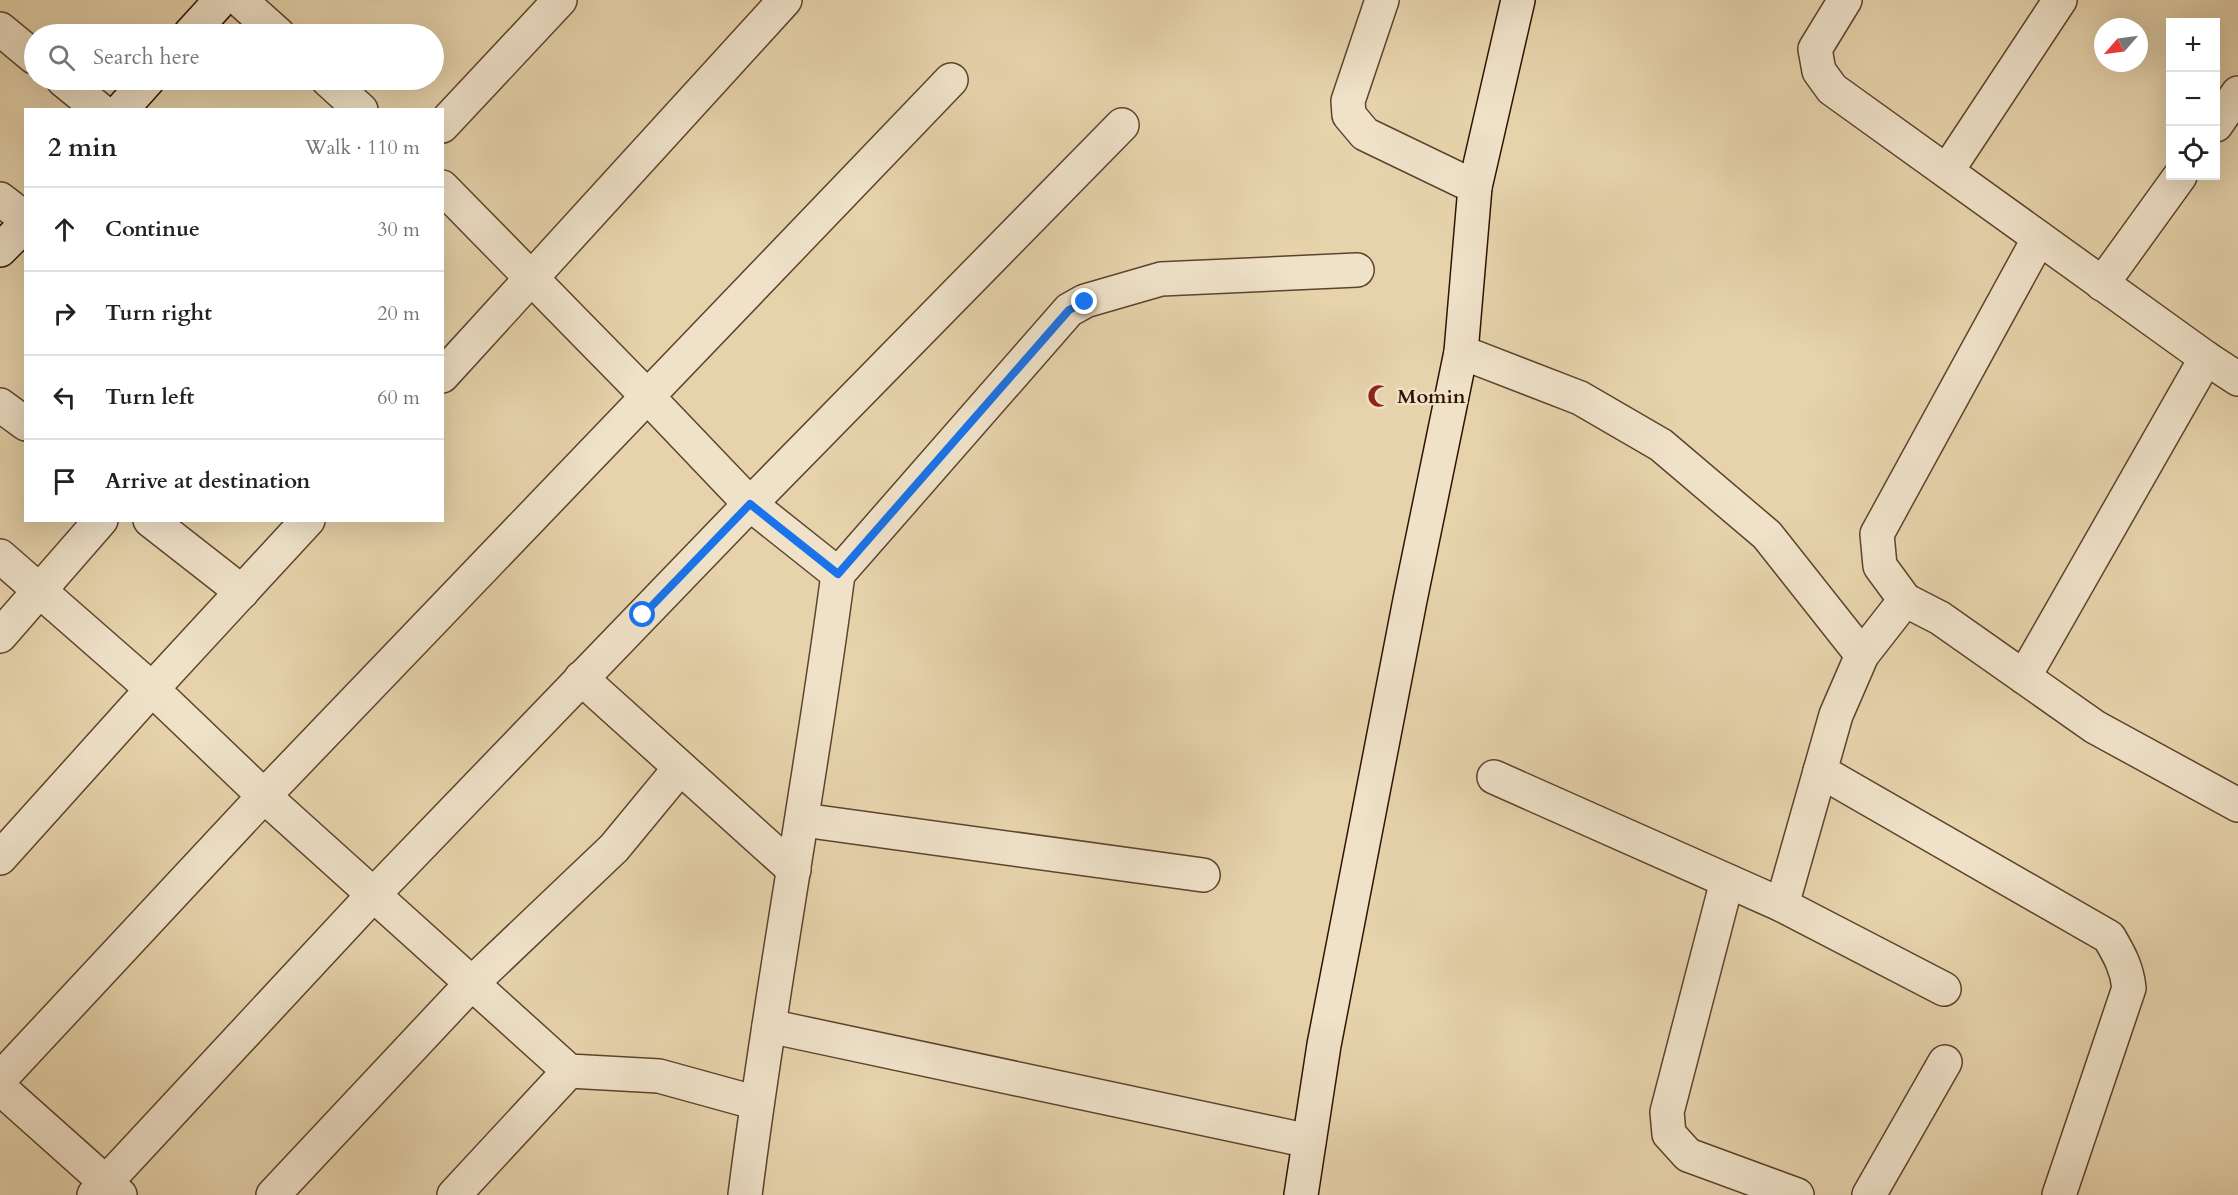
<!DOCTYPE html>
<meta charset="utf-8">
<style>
body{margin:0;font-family:Cardo,serif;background:#f6f6f6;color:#222}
.controls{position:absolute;right:18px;top:18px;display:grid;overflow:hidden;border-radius:0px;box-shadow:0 6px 24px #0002}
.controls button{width:54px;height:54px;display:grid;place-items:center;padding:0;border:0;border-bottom:2px solid #e0e0e0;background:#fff;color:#222;font:30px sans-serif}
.compass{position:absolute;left:2094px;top:18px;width:54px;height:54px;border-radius:50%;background:#fff;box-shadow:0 6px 24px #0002;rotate:242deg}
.stop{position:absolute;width:18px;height:18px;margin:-14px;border:4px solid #1a73e8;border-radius:50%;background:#fff}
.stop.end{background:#1a73e8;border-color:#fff;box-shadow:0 2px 6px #0008}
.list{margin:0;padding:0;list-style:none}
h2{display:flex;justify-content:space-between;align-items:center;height:78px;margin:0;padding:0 24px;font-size:26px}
h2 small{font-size:20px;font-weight:400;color:#767676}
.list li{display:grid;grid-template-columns:39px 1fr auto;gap:18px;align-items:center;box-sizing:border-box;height:84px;padding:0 24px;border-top:2px solid #e0e0e0}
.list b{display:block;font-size:22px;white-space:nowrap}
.list em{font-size:20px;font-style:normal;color:#767676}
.icon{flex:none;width:33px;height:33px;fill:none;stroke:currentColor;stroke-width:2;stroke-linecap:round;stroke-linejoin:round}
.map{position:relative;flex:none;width:2238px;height:1195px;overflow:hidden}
.search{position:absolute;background:#fff;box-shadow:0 6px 24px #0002;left:24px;top:24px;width:420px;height:66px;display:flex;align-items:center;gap:15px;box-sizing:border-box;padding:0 21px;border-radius:33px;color:#767676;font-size:22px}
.panel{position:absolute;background:#fff;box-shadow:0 6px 24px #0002;left:24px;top:108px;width:420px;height:414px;border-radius:0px}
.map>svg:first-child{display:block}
</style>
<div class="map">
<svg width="2238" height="1195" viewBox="0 0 2238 1195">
<rect width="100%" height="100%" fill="#e6d3ac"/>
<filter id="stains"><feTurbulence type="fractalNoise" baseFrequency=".00333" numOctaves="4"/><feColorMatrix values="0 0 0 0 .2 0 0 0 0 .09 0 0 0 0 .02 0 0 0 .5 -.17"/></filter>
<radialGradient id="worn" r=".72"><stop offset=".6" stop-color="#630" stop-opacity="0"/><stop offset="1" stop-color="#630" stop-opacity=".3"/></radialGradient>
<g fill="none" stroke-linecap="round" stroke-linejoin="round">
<!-- street casing -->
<g stroke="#5e432c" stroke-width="36">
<g id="street">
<path d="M240 0 278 34"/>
<path d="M1382 0 1348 101 1349 115 1365 134 1475 187"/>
<path d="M1845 0 1815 49 1819 71 1832 89 2206 358 2238 379"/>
<path d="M0 29 34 57"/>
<path d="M63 80 100 110"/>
<path d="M328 80 361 110"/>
<path d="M2216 125 2238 93"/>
<path d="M442 126 560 0"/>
<path d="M1947 171 2060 0"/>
<path d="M442 187 647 396 750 504 838 574C811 781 771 987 745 1195"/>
<path d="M0 199 26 219"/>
<path d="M2039 238 1877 534 1880 566 1905 600 1940 618 2095 727 2238 805"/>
<path d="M2102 284 2180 176"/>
<path d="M1461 352 1580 398 1661 445 1767 535 1862 655"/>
<path d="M442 376 785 0"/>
<path d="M0 405 26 424"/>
<path d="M150 520 242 592"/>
<path d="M0 556 152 689 264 796 569 1071 659 1076 757 1103"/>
<path d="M838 574 1069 310 1085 301 1161 279 1357 270"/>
<path d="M0 636 101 520"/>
<path d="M2024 677 2206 358"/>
<path d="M581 678 794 870"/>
<path d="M1820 771 2109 937C2119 954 2127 968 2129 988L2059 1195"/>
<path d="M1494 777 1782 905 1944 989"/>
<path d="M803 820 1203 875"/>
<path d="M0 858 152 689 308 520"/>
<path d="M1727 881 1667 1112 1669 1134 1688 1155 1797 1195"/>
<path d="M1782 905 1836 715 1862 655 1905 600"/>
<path d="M769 1026 1309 1141"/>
<path d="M0 1079 264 796 951 80"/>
<path d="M0 1088 120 1195"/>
<path d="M94 1195 374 894 750 504 1122 125"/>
<path d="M273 1195 471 984 614 848 680 768"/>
<path d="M454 1195 569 1071"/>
<path d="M1869 1195 1945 1062"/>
</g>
</g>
<!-- secondary casing -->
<g stroke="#311302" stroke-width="36">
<g id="secondary">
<path d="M190 34 221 0"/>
<path d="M121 110 148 80"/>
<path d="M0 250 26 224"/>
<path d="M1301 1195 1324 1045 1410 600 1461 352 1475 187 1518 0"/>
</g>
</g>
<!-- street -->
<use href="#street" stroke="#efe2c9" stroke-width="33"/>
<!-- secondary -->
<use href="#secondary" stroke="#efe2c9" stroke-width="33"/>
</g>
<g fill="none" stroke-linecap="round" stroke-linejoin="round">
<!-- route -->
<path stroke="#1a73e8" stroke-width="8" d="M643 615 750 504 838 574 1069 310 1085 302"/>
</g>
<!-- icons -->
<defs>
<g id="mosque-bare" transform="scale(1.8)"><path d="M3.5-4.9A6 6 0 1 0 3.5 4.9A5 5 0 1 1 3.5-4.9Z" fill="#8f2418" stroke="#efe2c9" stroke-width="2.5" paint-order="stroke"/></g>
</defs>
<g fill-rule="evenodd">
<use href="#mosque-bare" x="1379" y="396"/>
</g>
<g text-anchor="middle" stroke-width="4.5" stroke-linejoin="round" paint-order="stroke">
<!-- poi labels -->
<g font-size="20" font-weight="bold" fill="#311302" stroke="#efe2c9" text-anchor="start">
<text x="1397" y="403">Momin</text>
</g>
</g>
<rect width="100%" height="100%" filter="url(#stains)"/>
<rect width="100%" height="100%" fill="url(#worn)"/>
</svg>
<div class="controls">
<button>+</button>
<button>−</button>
<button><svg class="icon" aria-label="locate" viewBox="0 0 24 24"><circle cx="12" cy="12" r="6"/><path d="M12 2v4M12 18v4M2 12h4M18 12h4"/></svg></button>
</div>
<svg class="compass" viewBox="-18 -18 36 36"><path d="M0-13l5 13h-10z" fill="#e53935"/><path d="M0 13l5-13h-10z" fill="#767676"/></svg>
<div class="stop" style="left:643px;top:615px"></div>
<div class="stop end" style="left:1085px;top:302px"></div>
<div class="search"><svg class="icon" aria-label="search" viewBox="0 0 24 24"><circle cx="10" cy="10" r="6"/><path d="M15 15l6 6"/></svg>Search here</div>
<section class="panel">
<h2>2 min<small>Walk · 110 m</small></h2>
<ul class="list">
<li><svg class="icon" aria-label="ahead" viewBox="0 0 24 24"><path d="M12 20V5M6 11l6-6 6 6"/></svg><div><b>Continue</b></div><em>30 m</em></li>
<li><svg class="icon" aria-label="right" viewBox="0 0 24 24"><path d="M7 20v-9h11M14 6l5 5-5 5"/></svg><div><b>Turn right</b></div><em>20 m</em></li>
<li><svg class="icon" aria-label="left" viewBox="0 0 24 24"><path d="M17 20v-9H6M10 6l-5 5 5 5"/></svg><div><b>Turn left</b></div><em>60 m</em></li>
<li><svg class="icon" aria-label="arrive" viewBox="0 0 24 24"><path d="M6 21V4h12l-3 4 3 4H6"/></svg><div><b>Arrive at destination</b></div></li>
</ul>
</section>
</div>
